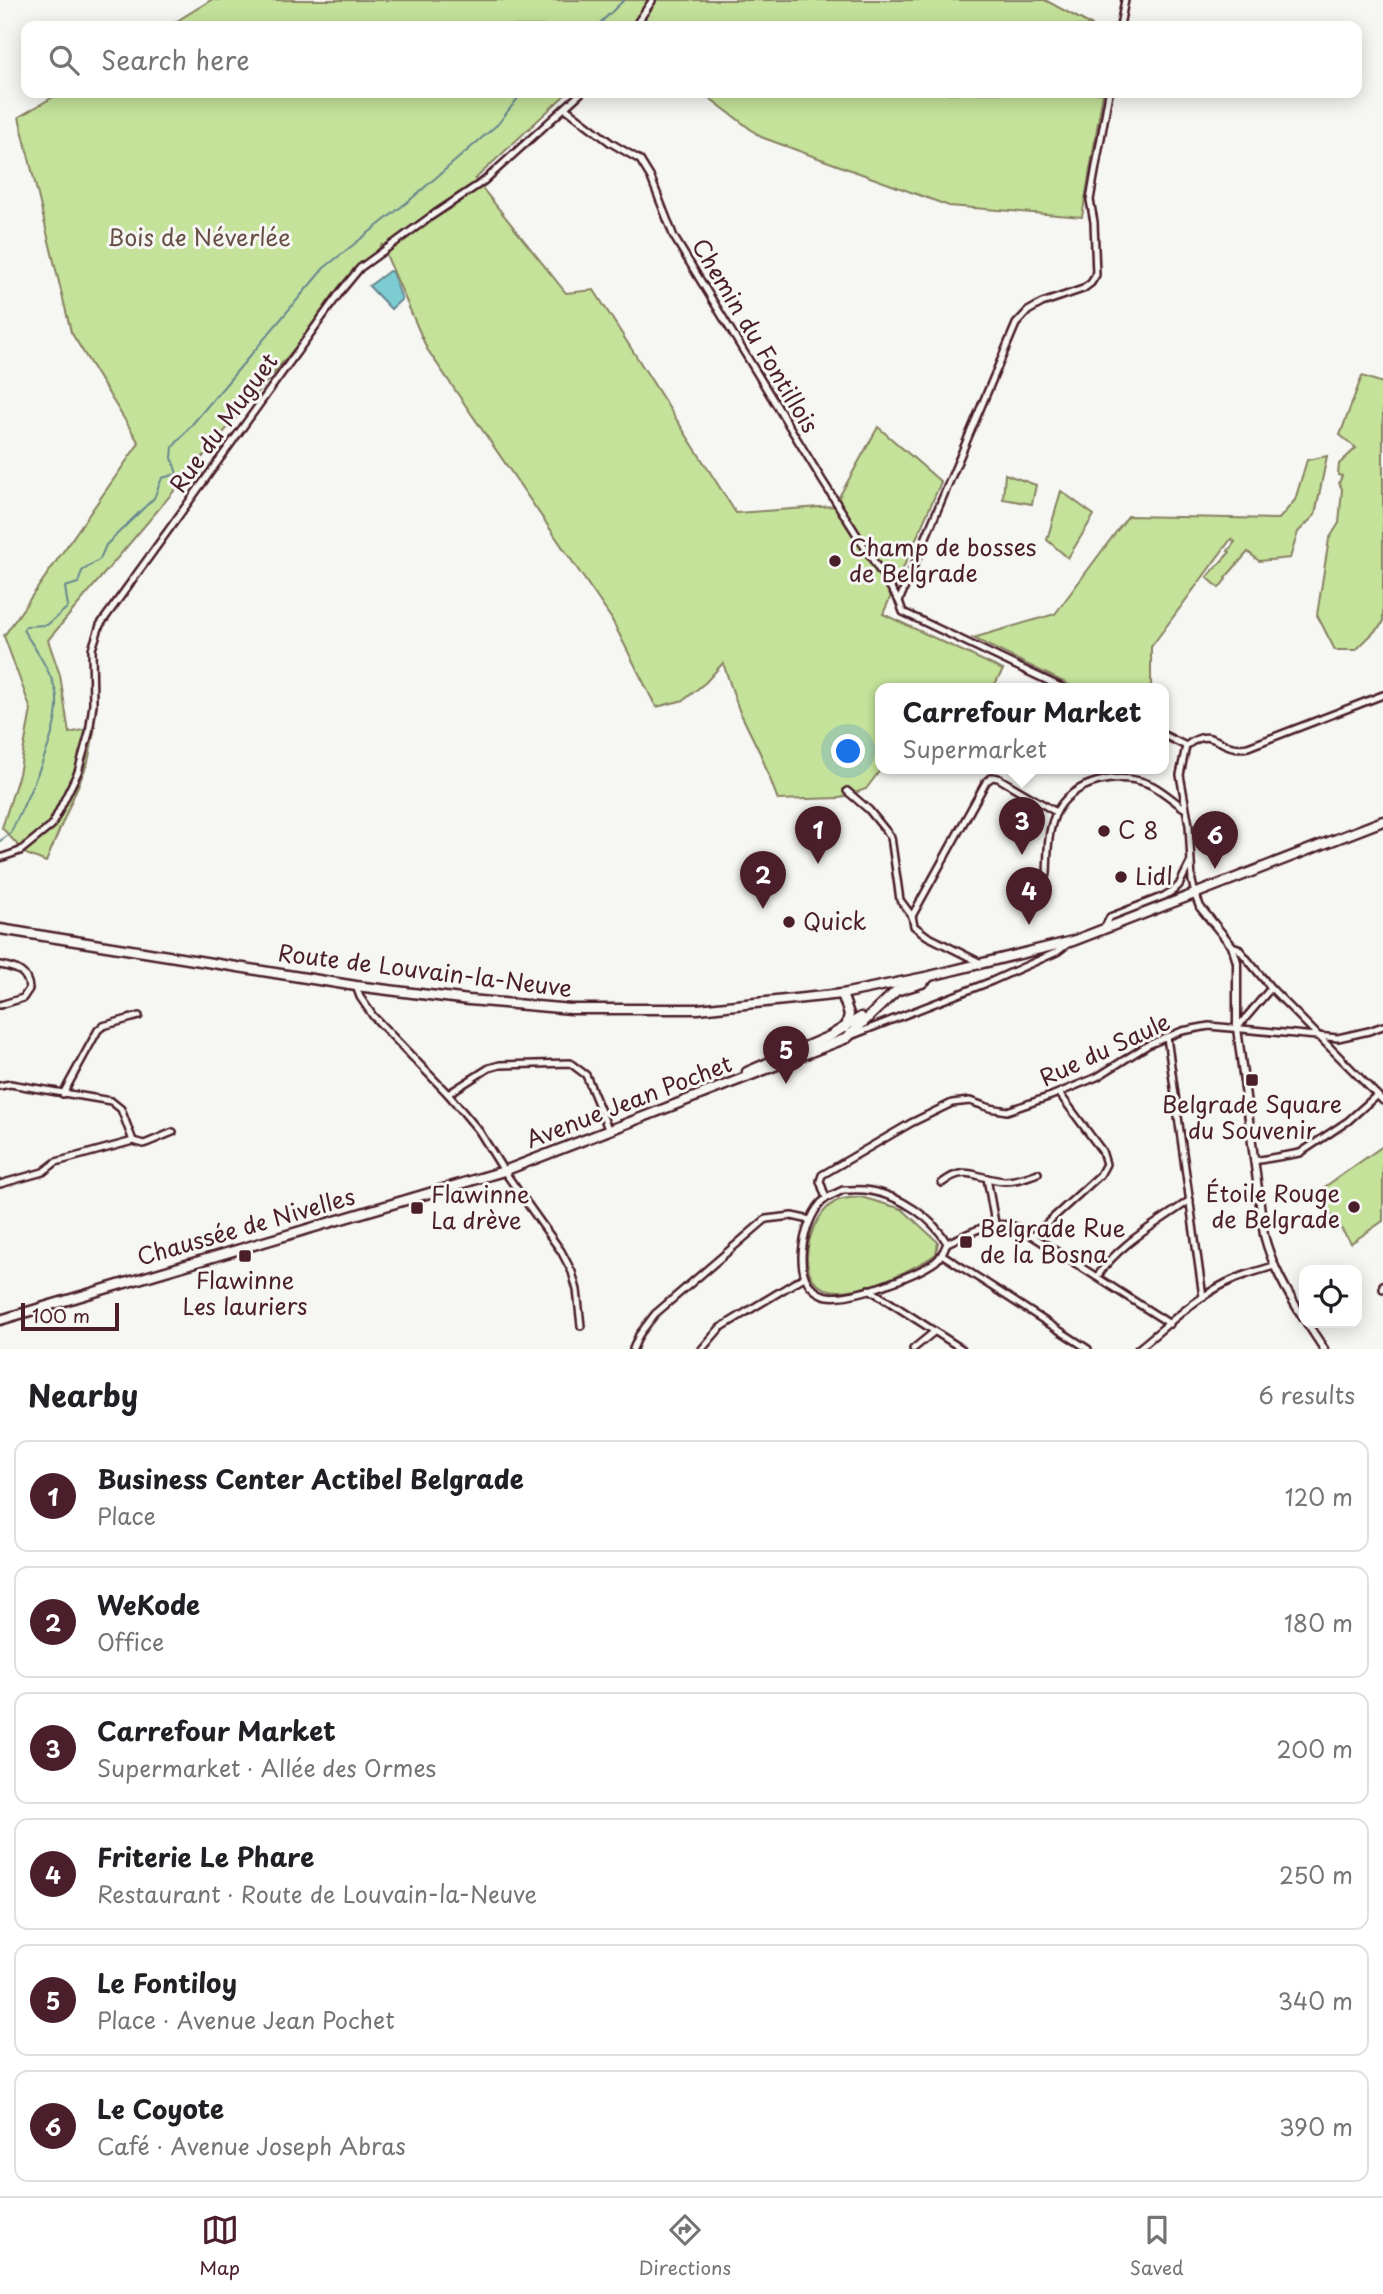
<!DOCTYPE html>
<meta charset="utf-8">
<style>
body{margin:0;font-family:"Playpen Sans",sans-serif;background:#f6f6f6;color:#202124}
.controls{position:absolute;right:21px;bottom:21px;display:grid;overflow:hidden;border-radius:14px;box-shadow:0 4px 18px #0003}
.controls button{width:63px;height:63px;display:grid;place-items:center;padding:0;border:0;border-bottom:2px solid #e0e0e0;background:#fff;color:#202124;font:35px sans-serif}
.scale{position:absolute;left:21px;bottom:18px;width:98px;box-sizing:border-box;padding-left:7px;border:4px solid #4a1f2b;border-top:0;font-size:19px;line-height:24px;white-space:nowrap;color:#4a1f2b;-webkit-text-stroke:5px #f6f6f2;paint-order:stroke}
.you{position:absolute;left:849px;top:752px;width:24px;height:24px;margin:-18px;border:5px solid #fff;border-radius:50%;background:#1a73e8;box-shadow:0 0 0 10px #1a73e833}
.badge{display:grid;place-items:center;width:46px;height:46px;border-radius:50%;background:#4a1f2b;color:#fff;font-size:23px;font-weight:700}
.pin{position:absolute;translate:-50% -58px;filter:drop-shadow(0 2px 4px #0008)}
.pin::after{content:'';position:absolute;top:37px;width:24px;height:21px;background:inherit;clip-path:polygon(0 0,100% 0,50% 100%)}
.popup{position:absolute;left:875px;top:683px;width:294px;height:91px;box-sizing:border-box;display:grid;place-content:center;border-radius:14px;background:#fff;filter:drop-shadow(0 2px 5px #0005);font-size:23px;white-space:nowrap;color:#757577}
.popup b{font-size:26px;color:#202124}
.popup::after{content:'';position:absolute;left:50%;top:100%;margin-left:-14px;border:14px solid transparent;border-top-color:#fff}
.list{margin:0;padding:0;list-style:none}
h2{display:flex;justify-content:space-between;align-items:center;height:91px;margin:0;padding:0 28px;font-size:30px}
h2 small{font-size:23px;font-weight:400;color:#757577}
.list li{display:grid;grid-template-columns:46px 1fr auto;gap:21px;align-items:center;box-sizing:border-box;height:112px;margin:0 14px 14px;padding:0 14px;border:2px solid #e0e0e0;border-radius:14px}
.list b{display:block;font-size:26px;white-space:nowrap}
.list p{margin:0;font-size:23px;white-space:nowrap;color:#757577}
.list em{font-size:23px;font-style:normal;color:#757577}
.icon{flex:none;width:38px;height:38px;fill:none;stroke:currentColor;stroke-width:2;stroke-linecap:round;stroke-linejoin:round}
.map{position:relative;flex:none;width:1383px;height:1349px;overflow:hidden}
.search{position:absolute;background:#fff;box-shadow:0 4px 18px #0003;left:21px;right:21px;top:21px;height:77px;display:flex;align-items:center;gap:18px;box-sizing:border-box;padding:0 24px;border-radius:14px;color:#757577;font-size:26px}
.sheet{height:847px;background:#fff}
nav{display:flex;justify-content:space-around;align-items:center;box-sizing:border-box;height:98px;border-top:2px solid #e0e0e0;background:#fff;font-size:19px;color:#757577}
nav a{display:grid;justify-items:center;gap:4px}
nav .on{color:#4a1f2b}
.map>svg:first-child{display:block}
</style>
<div class="map">
<svg width="1383" height="1349" viewBox="0 0 1383 1349">
<rect width="100%" height="100%" fill="#f6f6f2"/>
<filter id="ink" filterUnits="userSpaceOnUse"><feTurbulence type="fractalNoise" baseFrequency=".0143" numOctaves="2"/><feDisplacementMap in="SourceGraphic" scale="14" xChannelSelector="R" yChannelSelector="G"/><feConvolveMatrix kernelMatrix="1 2 1 2 8 2 1 2 1" color-interpolation-filters="sRGB"/></filter>
<g filter="url(#ink)">
<!-- green -->
<g fill="#c4e29a" stroke="#878062" stroke-width="2">
<path d="M211 0H1045L1093 26H169Z"/>
<path d="M60 93H567L475 179 566 293 594 290 736 513 834 506 878 427 941 482 883 614 1003 670 992 689H880L881 769 866 789 840 798 778 800 761 755 739 710 723 663 706 682 684 700 656 707 611 618 427 349 382 245 48 640 60 675 69 733 95 727 88 762 46 862 26 854 2 828 19 774 31 710 4 636 139 443 71 332 19 117Z"/>
<path d="M703 93H1103L1082 217 949 206 761 137Z"/>
<path d="M1362 376 1383 383V623L1356 650H1335L1317 615 1329 539 1339 523 1342 489 1339 483 1342 476 1338 475 1339 464 1356 448 1340 435Z"/>
<path d="M1327 456 1315 515 1298 532 1290 558 1259 561 1248 552 1225 578 1226 579 1219 588 1207 577 1230 552 1228 551 1235 542 1231 539 1151 647V689H1078L973 638 1055 614 1128 516 1279 519 1295 500 1307 460Z"/>
<path d="M1005 474 1036 485 1032 504 1003 499Z"/>
<path d="M1061 491 1094 515 1068 558 1047 540Z"/>
<path d="M1383 1146V1221L1351 1243 1316 1193Z"/>
<path d="M861 1197 902 1209 938 1242 936 1254C913 1270 840 1307 816 1283 796 1262 813 1214 835 1202 843 1197 852 1198 861 1197Z"/>
</g>
<!-- water -->
<path fill="#7bccd1" stroke="#67878f" stroke-width="2" d="M389 271 392 272 402 299 391 309 369 286Z"/>
<g fill="none" stroke-linecap="round" stroke-linejoin="round">
<!-- stream -->
<g stroke="#67878f" stroke-width="2">
<path d="M597 26 624 0"/>
<path d="M0 841 10 834 14 826C28 795 64 725 56 692 50 670 35 648 23 630L26 626 47 625 68 607 65 587 78 583 82 571 100 559 106 545 154 498 162 478 177 474 172 458 173 447 324 268 410 200 498 124 522 93"/>
</g>
<!-- minor casing -->
<g stroke="#4a1f2b" stroke-width="10">
<g id="minor">
<path d="M635 26 652 1"/>
<path d="M1120 26 1125 0"/>
<path d="M565 108 611 143 640 160 651 178 674 237 822 480 899 601 903 612 1065 689"/>
<path d="M899 601 1016 324 1028 311 1042 303 1083 289 1091 283 1096 275 1094 222 1090 200 1109 93"/>
<path d="M1164 735 1186 746"/>
<path d="M1186 746C1214 723 1218 753 1248 747L1383 695"/>
<path d="M1186 746 1180 775 1189 825 1192 881 1195 894"/>
<path d="M847 791 869 810 891 837 900 900 912 916 914 926 927 936 981 963"/>
<path d="M0 858 20 851 52 825 78 772 89 733 93 704 92 649 100 625 341 291 360 268 430 217 484 181 581 93"/>
<path d="M1047 874C1048 854 1047 834 1055 815 1070 780 1122 770 1153 786 1164 792 1174 801 1184 808"/>
<path d="M912 916 986 782 992 777 998 778 1056 812"/>
<path d="M1105 927 1110 917 1164 896 1174 890 1179 885 1190 863"/>
<path d="M1232 946 1238 948 1271 988 1383 1101"/>
<path d="M0 965C16 968 28 971 29 989L23 998 0 1005"/>
<path d="M356 986 360 997 373 1016 448 1094 479 1131 504 1171 561 1251 572 1272 577 1290 581 1326"/>
<path d="M1237 1028 1271 988"/>
<path d="M853 1035 992 981 1057 952 1069 943"/>
<path d="M1167 1037 1203 1297"/>
<path d="M0 1086 10 1084 111 1101 121 1109 133 1141"/>
<path d="M63 1094 98 1030 103 1026 139 1016"/>
<path d="M448 1094 489 1068 500 1065 570 1063 586 1075 609 1131"/>
<path d="M1254 1161 1300 1153 1348 1121 1377 1095"/>
<path d="M987 1178 995 1223"/>
<path d="M942 1183C967 1163 977 1180 1005 1181 1017 1181 1027 1177 1038 1173"/>
<path d="M0 1184 43 1172 56 1162 133 1141 144 1144 173 1132"/>
<path d="M843 1190C852 1190 862 1189 871 1191 900 1196 932 1217 947 1243 944 1250 942 1256 936 1261 918 1275 842 1305 821 1294 791 1280 802 1230 817 1208 823 1198 833 1195 843 1190Z"/>
<path d="M826 1198 820 1181 822 1175 911 1123 952 1103 970 1101 990 1108 1007 1111 1051 1096 1097 1077 1148 1045 1182 1031 1209 1026 1338 1038 1369 1031 1383 1026"/>
<path d="M1033 1236 1100 1175 1106 1164 1102 1151 1059 1093"/>
<path d="M947 1243C974 1232 991 1218 1020 1228L1170 1324"/>
<path d="M943 1255 1088 1349"/>
<path d="M1097 1277C1118 1244 1158 1223 1190 1200"/>
<path d="M1383 1285V1289"/>
<path d="M869 1289 962 1349"/>
<path d="M633 1349 639 1335 655 1314 766 1219 792 1216 810 1220"/>
<path d="M702 1349 720 1328 804 1277"/>
<path d="M913 1349 935 1331"/>
<path d="M1138 1349C1169 1324 1200 1293 1237 1278 1249 1273 1261 1270 1274 1266"/>
</g>
</g>
<!-- tertiary casing -->
<g stroke="#4a1f2b" stroke-width="11">
<g id="tertiary">
<path d="M1195 894 1200 907 1232 946 1237 962V1028L1264 1235C1272 1266 1287 1292 1304 1319"/>
<path d="M1307 1323 1324 1349"/>
</g>
</g>
<!-- primary casing -->
<g stroke="#4a1f2b" stroke-width="13">
<g id="primary">
<path d="M0 929 356 986 469 1000 571 1009H698L842 994 930 976 1073 941 1383 821"/>
<path d="M842 994 849 1014 846 1028"/>
<path d="M747 1072 830 1036 861 1017"/>
<path d="M0 1320 504 1171 847 1038 896 991 922 983 928 978"/>
</g>
</g>
<!-- minor -->
<use href="#minor" stroke="#f6f6f2" stroke-width="5"/>
<!-- tertiary -->
<use href="#tertiary" stroke="#f6f6f2" stroke-width="6"/>
<!-- primary -->
<use href="#primary" stroke="#f6f6f2" stroke-width="8"/>
</g>
</g>
<!-- markers -->
<g fill="#4a1f2b" stroke="#f6f6f2" stroke-width="2.5">
<circle cx="835" cy="561" r="7"/>
<circle cx="1104" cy="831" r="7"/>
<circle cx="1121" cy="877" r="7"/>
<circle cx="789" cy="922" r="7"/>
<rect x="1245" y="1073" width="14" height="14" rx="3.5"/>
<circle cx="1354" cy="1207" r="7"/>
<rect x="410" y="1201" width="14" height="14" rx="3.5"/>
<rect x="959" y="1235" width="14" height="14" rx="3.5"/>
<rect x="238" y="1249" width="14" height="14" rx="3.5"/>
</g>
<g text-anchor="middle" stroke-width="6" stroke-linejoin="round" paint-order="stroke">
<!-- park labels -->
<g font-size="23" fill="#685047" stroke="#f6f6f2">
<text x="199" y="246">Bois de Néverlée</text>
</g>
<!-- street labels -->
<g font-size="23" fill="#4a1f2b" stroke="#f6f6f2">
<text transform="translate(755 336) rotate(59)" y="8">Chemin du Fontillois</text>
<text transform="translate(224 423) rotate(-54)" y="8">Rue du Muguet</text>
<text transform="translate(425 971) rotate(7)" y="8">Route de Louvain-la-Neuve</text>
<text transform="translate(1105 1050) rotate(-25)" y="8">Rue du Saule</text>
<text transform="translate(629 1102) rotate(-21)" y="8">Avenue Jean Pochet</text>
<text transform="translate(246 1227) rotate(-16)" y="8">Chaussée de Nivelles</text>
</g>
<!-- poi labels -->
<g font-size="23" fill="#4a1f2b" stroke="#f6f6f2" text-anchor="start">
<text x="849" y="556">Champ de bosses<tspan x="849" dy="26">de Belgrade</tspan></text>
<text x="1118" y="839">C 8</text>
<text x="1135" y="885">Lidl</text>
<text x="803" y="930">Quick</text>
<text x="1252" y="1113" text-anchor="middle">Belgrade Square<tspan x="1252" dy="26">du Souvenir</tspan></text>
<text x="1340" y="1202" text-anchor="end">Étoile Rouge<tspan x="1340" dy="26">de Belgrade</tspan></text>
<text x="431" y="1203">Flawinne<tspan x="431" dy="26">La drève</tspan></text>
<text x="980" y="1237">Belgrade Rue<tspan x="980" dy="26">de la Bosna</tspan></text>
<text x="245" y="1289" text-anchor="middle">Flawinne<tspan x="245" dy="26">Les lauriers</tspan></text>
</g>
</g>
</svg>
<div class="controls">
<button><svg class="icon" aria-label="locate" viewBox="0 0 24 24"><circle cx="12" cy="12" r="6"/><path d="M12 2v4M12 18v4M2 12h4M18 12h4"/></svg></button>
</div>
<div class="scale">100 m</div>
<div class="you"></div>
<div class="pin badge" style="left:818px;top:864px">1</div>
<div class="pin badge" style="left:763px;top:909px">2</div>
<div class="pin badge" style="left:1022px;top:855px">3</div>
<div class="popup"><b>Carrefour Market</b>Supermarket</div>
<div class="pin badge" style="left:1029px;top:925px">4</div>
<div class="pin badge" style="left:786px;top:1084px">5</div>
<div class="pin badge" style="left:1215px;top:869px">6</div>
<div class="search"><svg class="icon" aria-label="search" viewBox="0 0 24 24"><circle cx="10" cy="10" r="6"/><path d="M15 15l6 6"/></svg>Search here</div>
</div>
<section class="sheet">
<h2>Nearby<small>6 results</small></h2>
<ul class="list">
<li><span class="badge">1</span><div><b>Business Center Actibel Belgrade</b><p>Place</p></div><em>120 m</em></li>
<li><span class="badge">2</span><div><b>WeKode</b><p>Office</p></div><em>180 m</em></li>
<li><span class="badge">3</span><div><b>Carrefour Market</b><p>Supermarket · Allée des Ormes</p></div><em>200 m</em></li>
<li><span class="badge">4</span><div><b>Friterie Le Phare</b><p>Restaurant · Route de Louvain-la-Neuve</p></div><em>250 m</em></li>
<li><span class="badge">5</span><div><b>Le Fontiloy</b><p>Place · Avenue Jean Pochet</p></div><em>340 m</em></li>
<li><span class="badge">6</span><div><b>Le Coyote</b><p>Café · Avenue Joseph Abras</p></div><em>390 m</em></li>
</ul>
</section>
<nav>
<a class="on"><svg class="icon" aria-label="map" viewBox="0 0 24 24"><path d="M3 6l6-2 6 2 6-2v14l-6 2-6-2-6 2zM9 4v14M15 6v14"/></svg>Map</a>
<a><svg class="icon" aria-label="directions" viewBox="0 0 24 24"><path d="M12 3l9 9-9 9-9-9zM9 14v-3h6M13 9l2 2-2 2"/></svg>Directions</a>
<a><svg class="icon" aria-label="saved" viewBox="0 0 24 24"><path d="M7 4h10v16l-5-4-5 4z"/></svg>Saved</a>
</nav>
